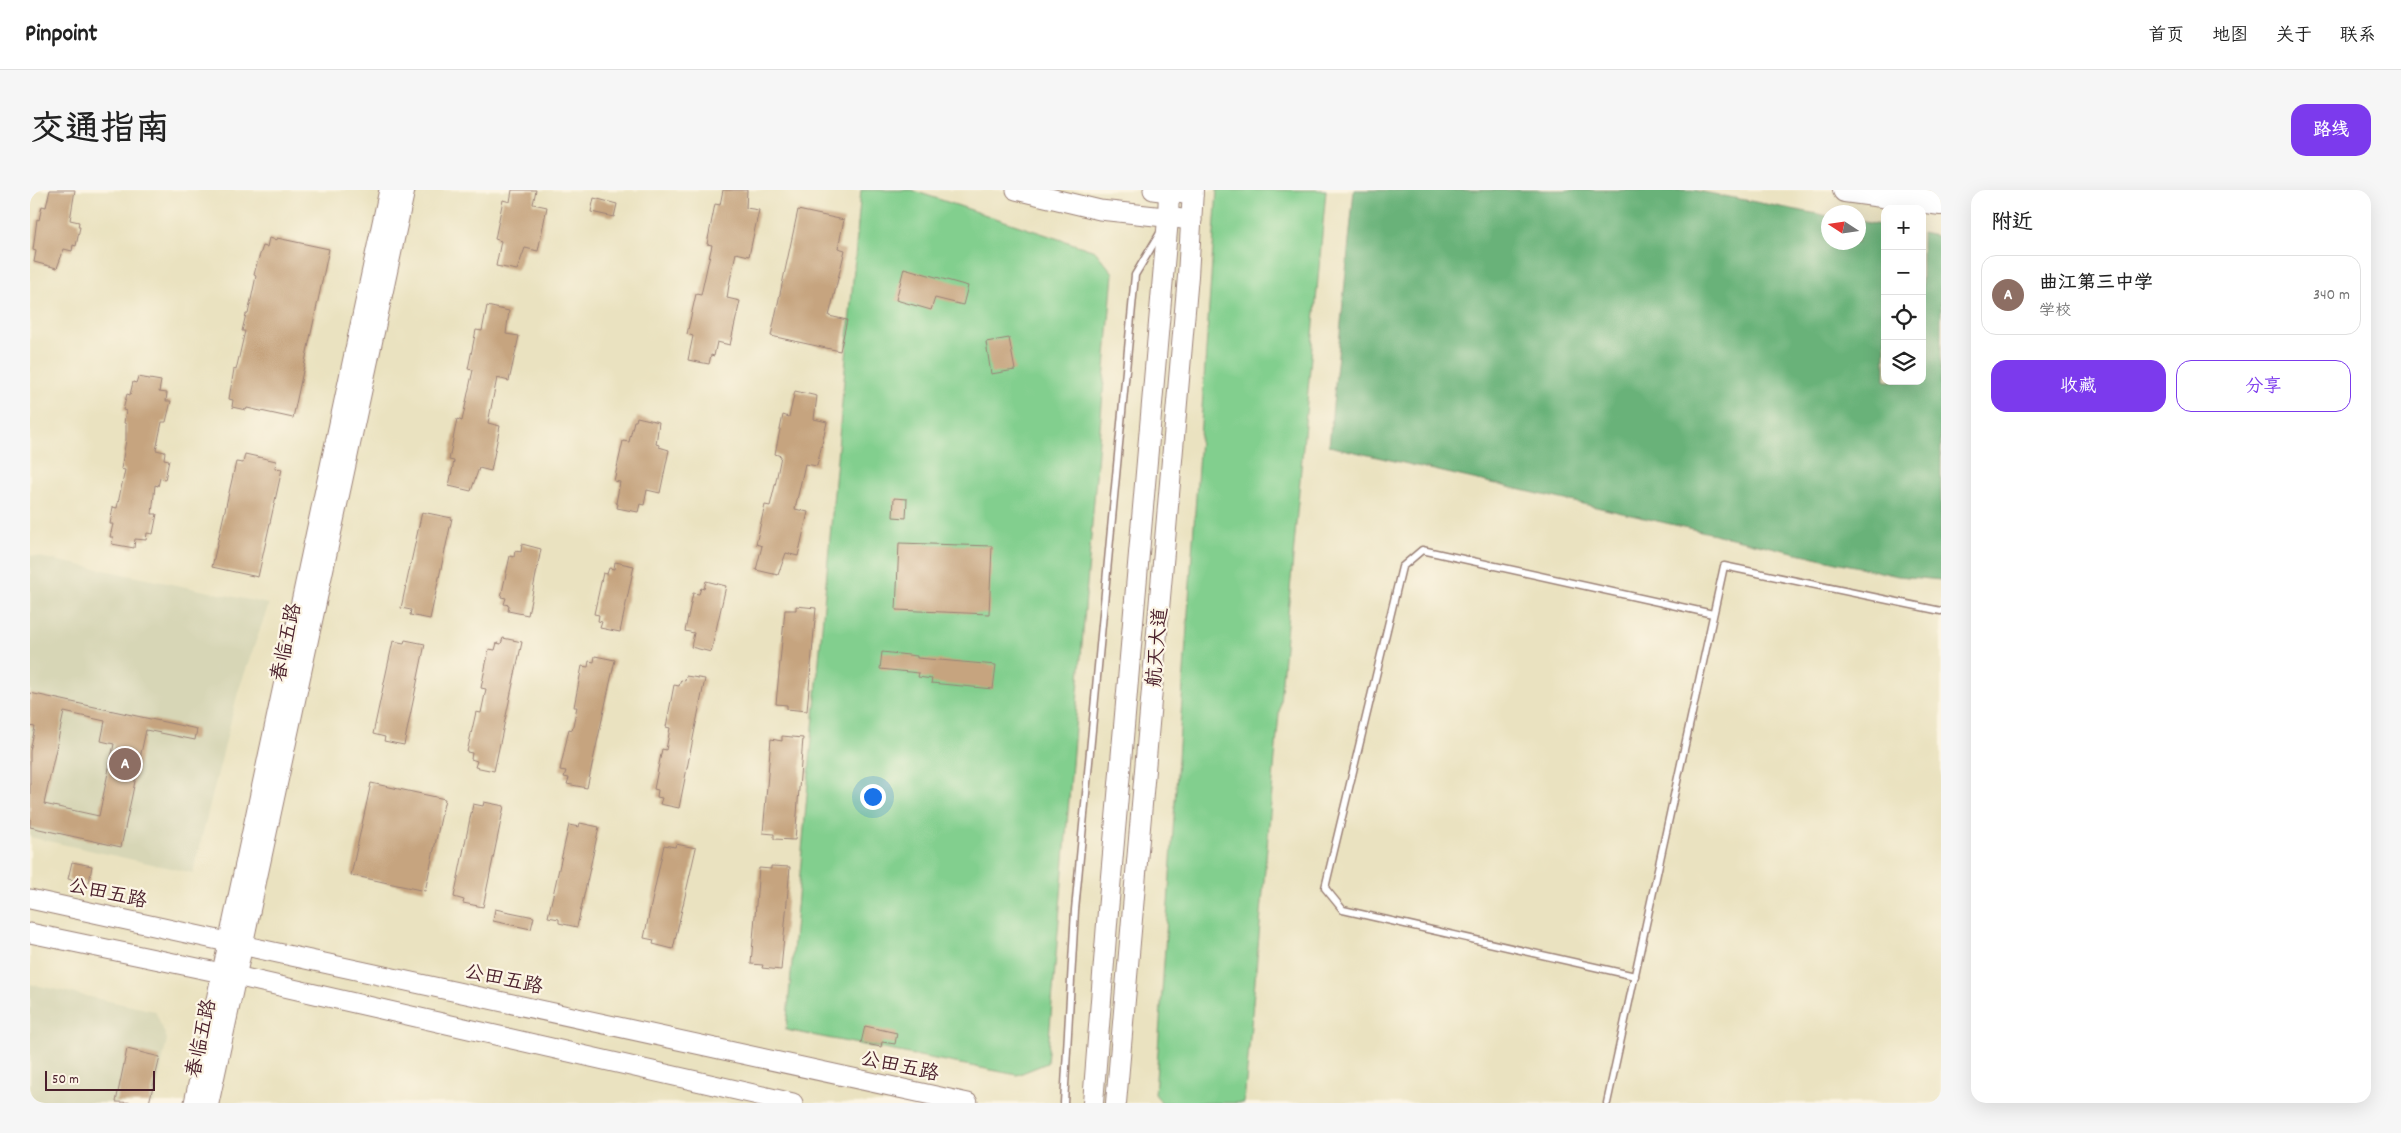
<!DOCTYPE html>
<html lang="zh">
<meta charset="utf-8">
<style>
body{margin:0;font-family:Dekko,"LXGW WenKai TC",sans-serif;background:#f6f6f6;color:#222}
.controls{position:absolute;right:15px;top:15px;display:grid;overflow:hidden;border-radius:10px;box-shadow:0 5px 20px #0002}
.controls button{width:45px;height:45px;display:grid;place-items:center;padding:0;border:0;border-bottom:1px solid #e0e0e0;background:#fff;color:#222;font:25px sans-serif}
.compass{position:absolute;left:1791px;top:15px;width:45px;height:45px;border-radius:50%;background:#fff;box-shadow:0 5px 20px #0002;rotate:282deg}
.scale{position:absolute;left:15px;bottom:12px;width:110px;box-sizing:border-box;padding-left:5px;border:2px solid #4a1f2b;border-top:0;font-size:14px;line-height:18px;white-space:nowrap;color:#4a1f2b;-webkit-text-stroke:4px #fcf5e5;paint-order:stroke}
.you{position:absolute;left:842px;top:606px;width:18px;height:18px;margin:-12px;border:4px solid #fff;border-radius:50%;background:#1a73e8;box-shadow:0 0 0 8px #1a73e833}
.badge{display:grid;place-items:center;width:32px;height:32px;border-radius:50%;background:#7c3aed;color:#fff;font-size:16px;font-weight:700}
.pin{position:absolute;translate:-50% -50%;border:2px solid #fff;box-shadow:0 1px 5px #0006}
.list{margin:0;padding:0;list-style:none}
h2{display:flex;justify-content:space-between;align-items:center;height:65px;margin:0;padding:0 20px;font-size:21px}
h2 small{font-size:16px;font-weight:400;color:#767676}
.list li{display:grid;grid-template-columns:32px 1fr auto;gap:15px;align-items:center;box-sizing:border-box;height:80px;margin:0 10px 10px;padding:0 10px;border:1px solid #e0e0e0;border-radius:15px}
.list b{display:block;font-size:19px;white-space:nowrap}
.list p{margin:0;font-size:16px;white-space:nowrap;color:#767676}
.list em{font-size:16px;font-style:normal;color:#767676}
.actions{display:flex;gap:10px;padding:15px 20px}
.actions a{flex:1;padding:11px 0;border:1px solid #7c3aed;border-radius:15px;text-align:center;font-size:18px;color:#7c3aed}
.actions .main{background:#7c3aed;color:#fff}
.icon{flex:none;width:28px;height:28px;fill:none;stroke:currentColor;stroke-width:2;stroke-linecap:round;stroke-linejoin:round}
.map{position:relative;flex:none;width:1911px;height:913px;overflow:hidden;border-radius:15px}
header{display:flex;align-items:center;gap:30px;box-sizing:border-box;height:70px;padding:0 25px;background:#fff;border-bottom:1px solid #e0e0e0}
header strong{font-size:24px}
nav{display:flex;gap:28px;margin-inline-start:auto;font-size:18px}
.intro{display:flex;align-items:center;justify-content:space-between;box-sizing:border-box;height:120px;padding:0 30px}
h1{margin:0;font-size:35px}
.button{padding:12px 22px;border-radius:15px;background:#7c3aed;color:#fff;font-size:18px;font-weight:700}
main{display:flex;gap:30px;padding:0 30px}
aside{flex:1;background:#fff;border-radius:15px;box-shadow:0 5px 20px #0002}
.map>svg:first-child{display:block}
</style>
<header>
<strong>Pinpoint</strong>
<nav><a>首页</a><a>地图</a><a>关于</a><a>联系</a></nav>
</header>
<div class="intro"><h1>交通指南</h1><a class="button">路线</a></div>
<main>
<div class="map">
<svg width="1911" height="913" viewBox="0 0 1911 913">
<rect width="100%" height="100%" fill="#fcf5e5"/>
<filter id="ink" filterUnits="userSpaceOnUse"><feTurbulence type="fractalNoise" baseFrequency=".02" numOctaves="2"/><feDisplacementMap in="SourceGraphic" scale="10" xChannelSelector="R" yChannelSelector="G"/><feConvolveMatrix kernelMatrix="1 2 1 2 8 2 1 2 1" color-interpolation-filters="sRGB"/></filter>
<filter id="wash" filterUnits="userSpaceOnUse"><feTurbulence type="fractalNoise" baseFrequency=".0096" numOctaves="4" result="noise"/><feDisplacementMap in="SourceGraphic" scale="20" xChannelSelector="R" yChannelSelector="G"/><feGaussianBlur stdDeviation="1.12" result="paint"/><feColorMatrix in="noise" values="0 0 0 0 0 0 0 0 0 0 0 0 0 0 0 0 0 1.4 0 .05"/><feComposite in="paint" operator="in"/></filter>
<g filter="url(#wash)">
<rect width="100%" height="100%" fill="#eae2c0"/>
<!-- built -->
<g fill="#d7d6b6">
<path d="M0 365 239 414 208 502 163 683 0 647Z"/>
<path d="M0 794 125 821 137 849 124 913H0Z"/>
</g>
<!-- green -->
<g fill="#82cf8e" stroke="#66775c">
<path d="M831 0H881L1065 61 1083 83 1017 873 987 885 756 840Z"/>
<path d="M1187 0H1296L1214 913H1132L1125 904Z"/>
</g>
<!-- forest -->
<path fill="#69b279" stroke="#5a6852" d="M1324 0H1663L1798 26V52H1828L1829 31 1855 36V191H1892V43L1911 47V390L1868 386 1299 256Z"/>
<g id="blocks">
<!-- building -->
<g fill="#c6a47f" fill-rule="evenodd">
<path d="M20 0H45L40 30 49 32 48 37H50L46 56 43 55 42 61 34 59 27 78 4 72 6 61 3 60 7 29 9 30 12 16 16 17Z"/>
<path d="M482 0H506L503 14 517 17 508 61 495 58 487 80 466 76 471 51 465 49 473 10 480 12Z"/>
<path d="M693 0H717L716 18 729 20 719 66 706 63 699 95 697 108 710 111 700 155 687 152 684 166 681 165 679 174 658 170 663 146 657 144 666 104 671 105 682 55 677 54 685 14 690 15Z"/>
<path d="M564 8 587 14 584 27 561 22Z"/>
<path d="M768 20 814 30 808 58 815 60 799 126 817 130 810 161 741 146Z"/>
<path d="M239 48 247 50V48L299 59 263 228 217 218 216 220 202 217 203 210 199 209 204 179 206 180 215 141H212L216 124H218L226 86 224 85 227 73 233 56 237 57Z"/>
<path d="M874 78 938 96 933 115 905 108 901 120 866 110Z"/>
<path d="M457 116 479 121 476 144 489 146 479 191 467 188 458 233 470 236 461 281 449 278 441 301 419 296 424 271 419 270 427 229 432 231 443 180 438 179 446 140 452 141Z"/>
<path d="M979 148 985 180 961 184 956 152Z"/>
<path d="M108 187 131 191 129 202 137 203 136 211H141L136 232H132L126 260 135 262 134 269 139 270 135 290 130 288 128 296 125 295 122 324H127L123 344 117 343 116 350 105 349 104 358 82 354 83 347H80L83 334H80L83 317 87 318 95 280 91 279 96 250V234L94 233 96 221 93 220 97 204 100 205 103 192 106 193Z"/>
<path d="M765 201 787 206 784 229 797 232 787 276 775 274 765 319 778 322 768 366 756 363 748 385 726 380 732 356 726 354 735 315 740 316 746 291 751 266 745 264 753 225 759 227Z"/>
<path d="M607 227 629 232 626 254 629 255V257L639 260 630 303 617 300 614 315 610 314 608 322 587 318 588 314 586 313 590 292 584 291 593 251 599 252 604 231H606Z"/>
<path d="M215 264 246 271 245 278 252 279 228 387 182 377 206 272 213 273Z"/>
<path d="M864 308 877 309 876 328 863 327Z"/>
<path d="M392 322 422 328 400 429 380 425 381 420 371 418Z"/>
<path d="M869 353 962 356 959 424 866 420Z"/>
<path d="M492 354 511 359 498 425 478 421 479 415 474 414 476 408 471 407 480 366 484 367 485 361 491 362Z"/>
<path d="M585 372 604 376 590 442 570 438 572 432 568 431 569 425 564 424 573 383 577 384 579 378 584 379Z"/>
<path d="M676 391 696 396 681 462 661 457 664 443 655 441 663 403 669 404 671 398 674 399Z"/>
<path d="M766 416 786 418 777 521 757 519V515L746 514 755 420H766Z"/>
<path d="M473 448 492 452 464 581 445 577 447 571 441 569 442 563 437 562 446 522 451 523 456 499 451 498 459 459 465 460 467 453 471 454Z"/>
<path d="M375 450 395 454 374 555 354 551 355 547 343 544 363 451 374 453Z"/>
<path d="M852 462 887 466V468L966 475 963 499 901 493 902 489 888 487 889 483 850 479Z"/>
<path d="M565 466 585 470 557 598 537 594 539 588 534 587 536 581 530 580 539 539 542 540 547 517H544L552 476 558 477 559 471 564 472Z"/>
<path d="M656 486 675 489 649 618 630 614 632 608 627 607 628 600 624 599 632 559 636 560 640 538 636 537 644 495 649 496 651 490 655 491Z"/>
<path d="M0 503 167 539 165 550 116 540 91 657 0 637V561L5 537 0 536ZM34 522 75 531 71 551 84 554 69 626 14 614Z"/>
<path d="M752 546 773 548 765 650 744 649V644L733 643 741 549 752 551Z"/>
<path d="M341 593 415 609 395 701 321 685Z"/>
<path d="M454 612 474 616 453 717 433 713 434 710 424 707 443 614 453 616Z"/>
<path d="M550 633 569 637 547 737 529 733V729L518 727 539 635 549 637Z"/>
<path d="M646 654 666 658 643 759 623 754 624 750 614 748 634 655 645 657Z"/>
<path d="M42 672 62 676 59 693 38 689Z"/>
<path d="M741 676 760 677 751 780 732 778 733 775 721 774 729 678 741 679Z"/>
<path d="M465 719 504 727 501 739 463 731Z"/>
<path d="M835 836 867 843 865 854 852 852 851 857 831 853Z"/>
<path d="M97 859 130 867 119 913 86 912Z"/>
</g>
</g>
</g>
<g filter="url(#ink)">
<use href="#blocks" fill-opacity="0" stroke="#9a8076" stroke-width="1"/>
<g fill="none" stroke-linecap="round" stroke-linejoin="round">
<!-- lane casing -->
<g stroke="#9a8076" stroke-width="9">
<g id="lane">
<path d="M1605 786 1313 720 1295 698 1372 377 1392 360 1683 424"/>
<path d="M1034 913 1045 720 1105 85 1130 43"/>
<path d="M1577 913 1694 376 1911 421"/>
</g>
</g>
<!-- secondary casing -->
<g stroke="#9a8076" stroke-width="21">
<g id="secondary">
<path d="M986 0 1070 20 1162 30"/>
<path d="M1123 0 1163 5"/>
<path d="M0 709 938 913"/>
<path d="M0 743 206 786 763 913"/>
<path d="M164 913 359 0"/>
<path d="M179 913 375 0"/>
</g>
</g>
<!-- primary casing -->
<g stroke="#9a8076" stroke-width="22">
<g id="primary">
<path d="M1063 913 1078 721 1138 29 1139 0"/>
<path d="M1086 913 1158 86 1163 0"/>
</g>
</g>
<!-- highway casing -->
<g stroke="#9a8076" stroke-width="26">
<path id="highway" d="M1815 0 1911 13"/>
</g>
<!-- lane -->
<use href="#lane" stroke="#fff" stroke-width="6"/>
<!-- secondary -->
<use href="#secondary" stroke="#fff" stroke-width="19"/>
<!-- primary -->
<use href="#primary" stroke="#fff" stroke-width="20"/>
<!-- highway -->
<use href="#highway" stroke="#fff" stroke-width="24"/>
</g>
</g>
<g text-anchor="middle" stroke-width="4.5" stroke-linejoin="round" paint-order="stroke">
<!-- street labels -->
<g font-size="20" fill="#4a1f2b" stroke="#fcf5e5">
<text transform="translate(255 452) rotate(-78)" y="7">春临五路</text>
<text transform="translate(1126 457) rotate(-85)" y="7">航天大道</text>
<text transform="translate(78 702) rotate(12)" y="7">公田五路</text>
<text transform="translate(474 788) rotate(12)" y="7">公田五路</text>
<text transform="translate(170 848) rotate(-78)" y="7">春临五路</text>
<text transform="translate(870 875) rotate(12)" y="7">公田五路</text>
</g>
</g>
</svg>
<div class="controls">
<button>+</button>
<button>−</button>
<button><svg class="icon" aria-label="locate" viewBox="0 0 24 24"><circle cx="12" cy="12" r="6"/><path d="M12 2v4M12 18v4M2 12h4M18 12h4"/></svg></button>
<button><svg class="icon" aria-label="layers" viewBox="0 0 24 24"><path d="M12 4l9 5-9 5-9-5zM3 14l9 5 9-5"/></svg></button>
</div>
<svg class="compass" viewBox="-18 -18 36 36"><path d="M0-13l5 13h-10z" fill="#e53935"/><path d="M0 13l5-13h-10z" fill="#767676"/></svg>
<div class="scale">50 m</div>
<div class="you"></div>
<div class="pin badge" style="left:95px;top:574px;background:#8d6e63">A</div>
</div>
<aside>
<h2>附近<small></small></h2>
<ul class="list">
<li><span class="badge" style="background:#8d6e63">A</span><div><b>曲江第三中学</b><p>学校</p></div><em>340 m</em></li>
</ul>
<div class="actions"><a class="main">收藏</a><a>分享</a></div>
</aside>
</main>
